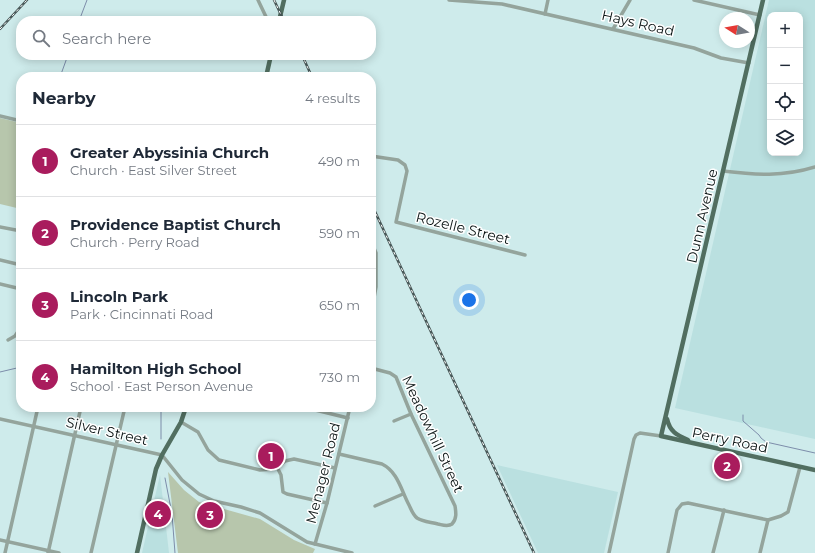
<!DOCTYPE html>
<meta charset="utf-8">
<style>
body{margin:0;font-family:Montserrat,sans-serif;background:#f2f2f3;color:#1f2937}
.controls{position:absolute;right:12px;top:12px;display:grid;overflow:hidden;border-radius:8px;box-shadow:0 2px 10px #0003}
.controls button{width:36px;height:36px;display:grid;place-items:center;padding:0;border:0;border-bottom:1px solid #e0e1e3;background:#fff;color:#1f2937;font:20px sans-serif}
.compass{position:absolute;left:719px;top:12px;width:36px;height:36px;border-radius:50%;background:#fff;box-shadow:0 2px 10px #0003;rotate:281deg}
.you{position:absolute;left:469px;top:300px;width:14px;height:14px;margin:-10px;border:3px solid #fff;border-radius:50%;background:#1a73e8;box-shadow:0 0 0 6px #1a73e833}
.badge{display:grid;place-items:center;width:26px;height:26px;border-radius:50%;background:#a91c5d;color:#fff;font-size:13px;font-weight:700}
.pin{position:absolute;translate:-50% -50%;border:2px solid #fff;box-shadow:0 1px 4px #0006}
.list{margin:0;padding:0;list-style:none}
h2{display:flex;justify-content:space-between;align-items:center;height:52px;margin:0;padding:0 16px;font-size:17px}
h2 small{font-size:13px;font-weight:400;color:#747a83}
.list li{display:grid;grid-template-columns:26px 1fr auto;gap:12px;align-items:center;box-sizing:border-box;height:72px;padding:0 16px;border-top:1px solid #e0e1e3}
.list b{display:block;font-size:15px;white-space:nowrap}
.list p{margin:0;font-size:13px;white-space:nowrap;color:#747a83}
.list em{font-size:13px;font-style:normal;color:#747a83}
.icon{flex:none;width:22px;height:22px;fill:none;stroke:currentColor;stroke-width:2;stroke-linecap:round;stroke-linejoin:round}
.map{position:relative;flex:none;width:815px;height:553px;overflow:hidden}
.search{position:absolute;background:#fff;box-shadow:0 2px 10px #0003;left:16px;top:16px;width:360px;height:44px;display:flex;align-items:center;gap:10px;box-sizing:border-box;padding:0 14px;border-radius:16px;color:#747a83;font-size:15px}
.panel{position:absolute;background:#fff;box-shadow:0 2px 10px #0003;left:16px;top:72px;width:360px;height:340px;border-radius:16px}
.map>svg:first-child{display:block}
</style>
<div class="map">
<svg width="815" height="553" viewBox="0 0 815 553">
<rect width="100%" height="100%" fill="#ceebeb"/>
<!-- built -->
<g fill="#bae0e0" fill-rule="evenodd">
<path d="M769 0H815V439L675 408ZM770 15H800V153H770Z"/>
<path d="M497 465 618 492 604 553H538Z"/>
<path d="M160 475 169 553H142Z"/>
</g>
<!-- green -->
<g fill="#b7c6ac">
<path d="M0 118 21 123V209L0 204Z"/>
<path d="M168 472 184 490 199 502 260 519 294 540 315 549 313 553H178Z"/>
</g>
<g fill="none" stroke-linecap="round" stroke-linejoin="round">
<!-- stream -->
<g stroke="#7d8daa" stroke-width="1">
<path d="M79 21 87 0"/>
<path d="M60 77 68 55"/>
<path d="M0 372 21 367"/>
<path d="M161 407V439"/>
<path d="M743 415V421L759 435 761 438 766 442 815 453"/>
<path d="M165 478 172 514 175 553"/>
</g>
<!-- minor -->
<g stroke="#94a49c" stroke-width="3.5">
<path d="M258 0 268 21"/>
<path d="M449 0 502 4 694 48 721 58 749 63"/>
<path d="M694 0 760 15"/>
<path d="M545 14 548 0"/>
<path d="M613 29 630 0"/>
<path d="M0 116 21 121"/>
<path d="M371 156 398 160 405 165 407 171 396 222 525 255"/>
<path d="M723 171C756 175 783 177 815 167"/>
<path d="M0 227 21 231"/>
<path d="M371 241 376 253V287L371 314"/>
<path d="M0 260 21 265"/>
<path d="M0 284 21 289"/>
<path d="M8 340 15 336 21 327"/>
<path d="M303 407 348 418"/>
<path d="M0 419 162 455 182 480 199 494 214 501 241 507 260 513 307 542 352 553"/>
<path d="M394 421 411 414"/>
<path d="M181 422 198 432 208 450 219 460 260 470 272 469 277 467 285 461 294 459 335 468"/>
<path d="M339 454 382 464C398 472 401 490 409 505 411 509 413 515 417 518 423 522 431 522 438 524 443 525 448 527 452 524 457 519 456 512 455 506L411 414 396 377 390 373 371 368"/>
<path d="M277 467 281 475 283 492 287 494 327 503"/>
<path d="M375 506 403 494"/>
<path d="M0 540 59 553"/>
<path d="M315 544 327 503 350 407"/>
<path d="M5 553 38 407"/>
<path d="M48 553 81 407"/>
<path d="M91 553 125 407"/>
<path d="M609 553 634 439 636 435 640 433 661 436"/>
<path d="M668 553 677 510 682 504 688 503 768 520"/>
<path d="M713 553 724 510"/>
<path d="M760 553 768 520 781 516 788 512 800 467"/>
</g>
<!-- major -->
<g stroke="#516e60" stroke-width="4.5">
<path d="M763 0 661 436 815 470"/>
<path d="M279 21 284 0"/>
<path d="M266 77 271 55"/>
<path d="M667 419C670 432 677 435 688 440"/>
<path d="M137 553 156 469 162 455 181 422 186 407"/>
</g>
<!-- rail casing -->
<g stroke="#485858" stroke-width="2.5">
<g id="rail">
<path d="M274 0 284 21"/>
<path d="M0 29 27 0"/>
<path d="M302 55 312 77"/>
<path d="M371 203 534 553"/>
</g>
</g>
<!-- rail -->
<use href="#rail" stroke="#fff" stroke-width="1" stroke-dasharray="3" stroke-linecap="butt"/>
</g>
<g text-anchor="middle" stroke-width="3" stroke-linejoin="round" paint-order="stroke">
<!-- street labels -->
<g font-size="14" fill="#0a1414" stroke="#fff">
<text transform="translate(638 23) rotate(13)" y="5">Hays Road</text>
<text transform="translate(702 216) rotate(-77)" y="5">Dunn Avenue</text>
<text transform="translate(463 228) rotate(14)" y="5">Rozelle Street</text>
<text transform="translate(107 431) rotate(13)" y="5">Silver Street</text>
<text transform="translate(433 434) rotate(65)" y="5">Meadowhill Street</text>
<text transform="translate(730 440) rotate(12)" y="5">Perry Road</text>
<text transform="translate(323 473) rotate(-76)" y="5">Menager Road</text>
</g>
</g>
</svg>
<div class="controls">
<button>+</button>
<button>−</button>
<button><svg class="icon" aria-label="locate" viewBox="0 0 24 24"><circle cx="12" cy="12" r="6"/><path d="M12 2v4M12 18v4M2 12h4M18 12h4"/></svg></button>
<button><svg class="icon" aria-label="layers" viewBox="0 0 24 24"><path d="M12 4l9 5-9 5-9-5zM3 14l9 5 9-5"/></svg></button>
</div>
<svg class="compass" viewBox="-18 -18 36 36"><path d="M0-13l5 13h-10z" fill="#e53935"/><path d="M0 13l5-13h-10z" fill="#747a83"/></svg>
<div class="you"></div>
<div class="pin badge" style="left:271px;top:456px">1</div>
<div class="pin badge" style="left:727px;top:466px">2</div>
<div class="pin badge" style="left:210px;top:515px">3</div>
<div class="pin badge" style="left:158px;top:514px">4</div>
<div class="search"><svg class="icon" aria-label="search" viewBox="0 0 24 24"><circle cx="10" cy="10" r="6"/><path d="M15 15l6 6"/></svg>Search here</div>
<section class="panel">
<h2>Nearby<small>4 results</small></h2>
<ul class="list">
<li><span class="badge">1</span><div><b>Greater Abyssinia Church</b><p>Church · East Silver Street</p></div><em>490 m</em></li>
<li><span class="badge">2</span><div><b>Providence Baptist Church</b><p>Church · Perry Road</p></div><em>590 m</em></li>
<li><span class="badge">3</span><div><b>Lincoln Park</b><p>Park · Cincinnati Road</p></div><em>650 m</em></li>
<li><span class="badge">4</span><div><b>Hamilton High School</b><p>School · East Person Avenue</p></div><em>730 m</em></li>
</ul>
</section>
</div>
